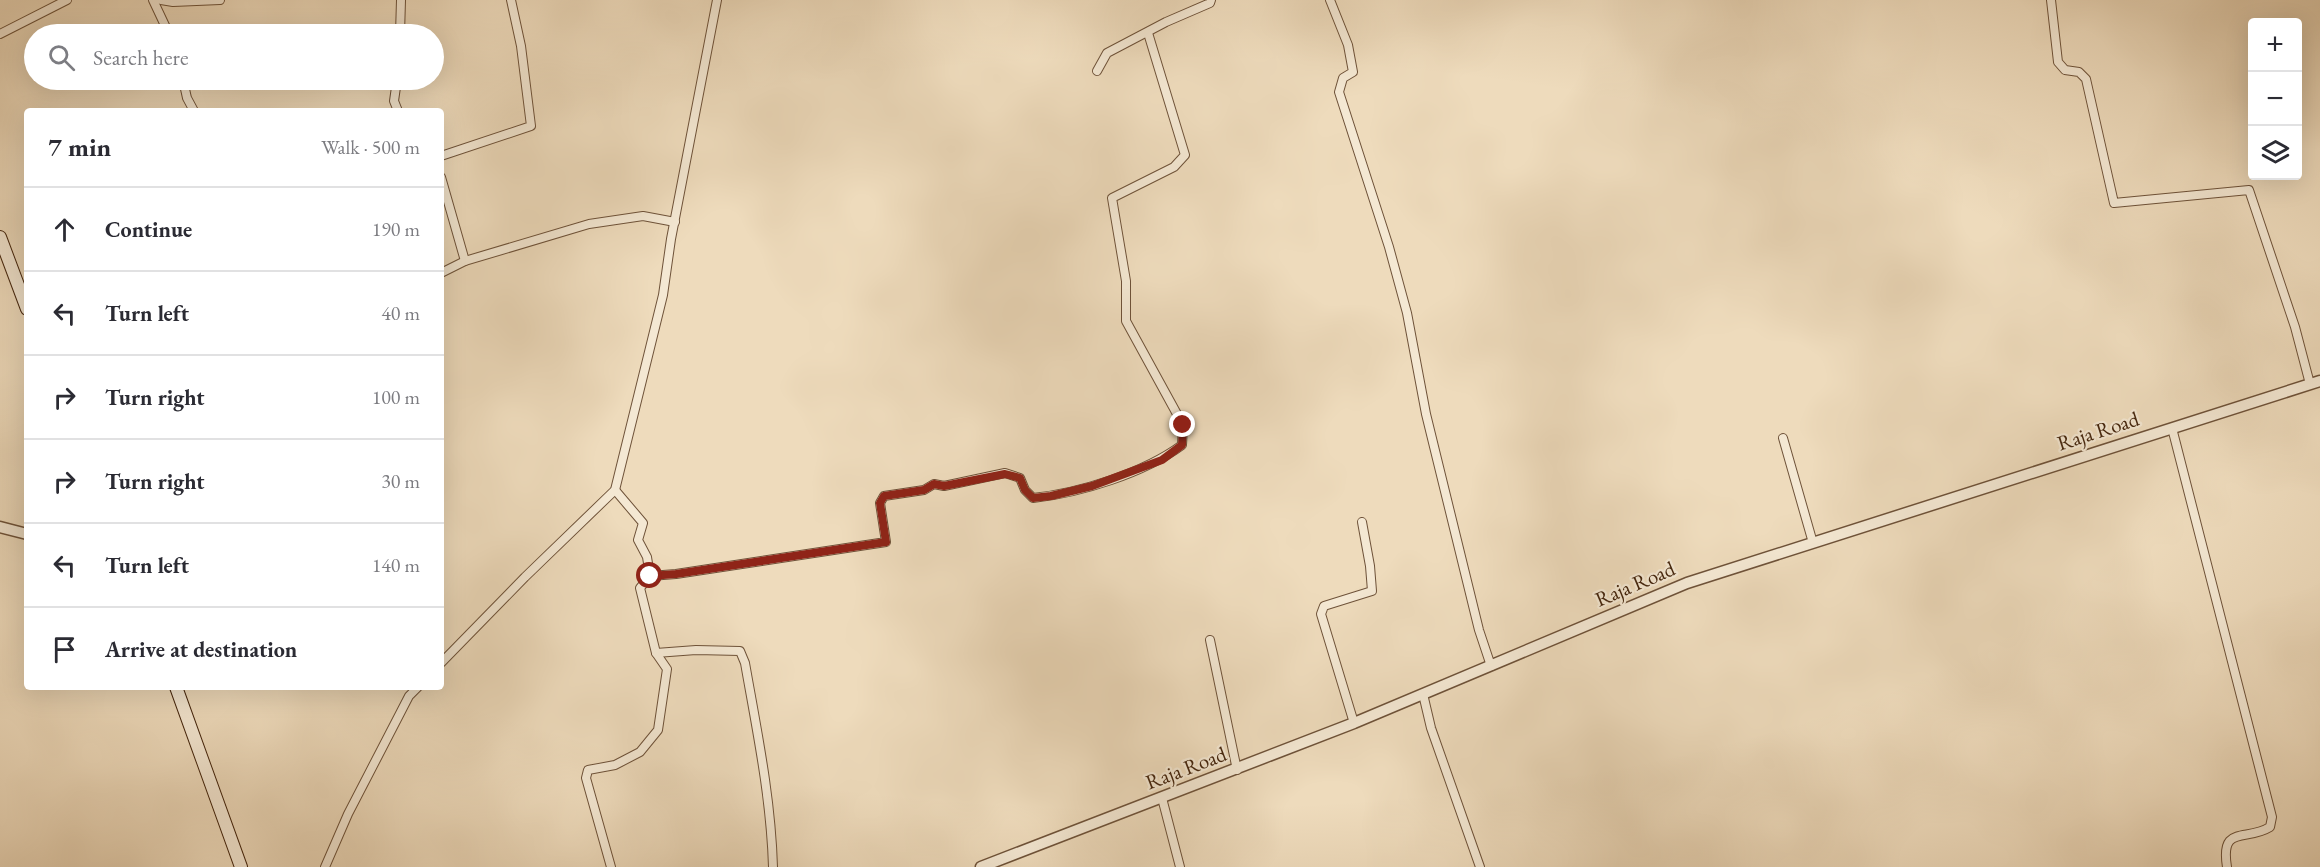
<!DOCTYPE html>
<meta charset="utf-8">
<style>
body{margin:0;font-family:"EB Garamond",serif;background:#f7f7f7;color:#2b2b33}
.controls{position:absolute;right:18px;top:18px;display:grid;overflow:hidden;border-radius:6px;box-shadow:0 6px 24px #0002}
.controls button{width:54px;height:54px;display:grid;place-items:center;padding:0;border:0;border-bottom:2px solid #e1e1e2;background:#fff;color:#2b2b33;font:30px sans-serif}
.stop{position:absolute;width:18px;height:18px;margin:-14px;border:4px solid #8f2418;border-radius:50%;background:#fff}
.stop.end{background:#8f2418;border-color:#fff;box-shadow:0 2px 6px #0008}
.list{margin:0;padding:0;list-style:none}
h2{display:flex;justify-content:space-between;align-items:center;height:78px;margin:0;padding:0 24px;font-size:26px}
h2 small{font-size:20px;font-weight:400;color:#7c7c81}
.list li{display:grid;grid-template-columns:39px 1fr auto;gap:18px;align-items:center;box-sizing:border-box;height:84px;padding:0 24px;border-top:2px solid #e1e1e2}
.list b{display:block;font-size:22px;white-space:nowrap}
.list em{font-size:20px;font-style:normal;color:#7c7c81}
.icon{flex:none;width:33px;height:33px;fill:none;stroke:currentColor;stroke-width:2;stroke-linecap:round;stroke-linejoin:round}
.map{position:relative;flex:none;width:2320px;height:867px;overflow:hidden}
.search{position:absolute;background:#fff;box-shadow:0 6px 24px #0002;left:24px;top:24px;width:420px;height:66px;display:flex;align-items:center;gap:15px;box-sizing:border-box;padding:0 21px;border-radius:33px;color:#7c7c81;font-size:22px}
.panel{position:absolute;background:#fff;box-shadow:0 6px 24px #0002;left:24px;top:108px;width:420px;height:582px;border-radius:6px}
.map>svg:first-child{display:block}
</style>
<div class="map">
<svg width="2320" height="867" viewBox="0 0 2320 867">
<rect width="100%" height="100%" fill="#eedbbc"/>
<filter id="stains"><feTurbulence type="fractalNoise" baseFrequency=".00333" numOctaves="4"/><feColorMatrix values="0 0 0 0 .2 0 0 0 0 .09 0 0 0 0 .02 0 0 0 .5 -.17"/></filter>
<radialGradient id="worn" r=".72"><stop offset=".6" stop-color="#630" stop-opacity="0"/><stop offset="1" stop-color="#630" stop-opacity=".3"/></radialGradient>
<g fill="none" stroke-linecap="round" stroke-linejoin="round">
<!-- minor casing -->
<g stroke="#6e5239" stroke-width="10">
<g id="minor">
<path d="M153 0 169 34"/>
<path d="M161 0 173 2 220 0"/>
<path d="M1330 0 1348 45 1353 72 1343 78 1339 92 1389 247 1407 313 1426 414 1479 630 1491 666"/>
<path d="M2051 0 2058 62 2065 70 2079 72 2086 79 2114 203 2249 190 2295 327 2310 384"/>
<path d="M0 34 67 0"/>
<path d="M400 34 401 0"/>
<path d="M1097 71 1107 53 1166 22 1210 3 1211 0"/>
<path d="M183 80 187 98 194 111"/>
<path d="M397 80 394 101 398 111"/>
<path d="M441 156 531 126 521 46 511 0"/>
<path d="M441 177 465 261"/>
<path d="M441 273 465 261 589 224 643 216 675 222"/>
<path d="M2172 428 2272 817 2270 827C2246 842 2220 824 2227 867"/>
<path d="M1783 438 1813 543"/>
<path d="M650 576 676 574 886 542 880 503 884 496 924 490 934 484 944 486 1005 473 1020 478 1025 490 1033 498C1080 493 1144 473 1182 445L1183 425 1126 321V281L1112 198 1174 167 1185 155 1148 33"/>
<path d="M1210 640 1237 770"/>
<path d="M656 653 696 650 740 651 745 663C757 731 771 798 773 867"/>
<path d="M441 663 525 577 615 490 663 295 671 239 717 0"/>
<path d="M1423 694 1431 728 1480 867"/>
<path d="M1354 723 1321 614 1324 606 1372 591 1370 566 1362 522"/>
<path d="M1162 798 1180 867"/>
<path d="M325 867 348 814 409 696 418 687"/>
<path d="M611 867 586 778 588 770 615 765 640 752 658 730 667 669 656 653 640 588 650 576 647 557 638 540 643 523 615 490"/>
</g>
</g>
<!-- tertiary casing -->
<g stroke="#6e5239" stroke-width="13">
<g id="tertiary">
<path d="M0 527 27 534"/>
<path d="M981 867 1354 723 1687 583 2320 381"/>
</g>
</g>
<!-- secondary casing -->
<g stroke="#44250d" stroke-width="14">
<g id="secondary">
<path d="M0 237 27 309"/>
<path d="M176 687 241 867"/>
</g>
</g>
<!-- minor -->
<use href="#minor" stroke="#f4e8d3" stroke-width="8"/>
<!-- tertiary -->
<use href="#tertiary" stroke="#f4e8d3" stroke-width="10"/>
<!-- secondary -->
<use href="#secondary" stroke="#f4e8d3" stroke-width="12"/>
</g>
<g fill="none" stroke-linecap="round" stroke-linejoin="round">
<!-- route -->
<path stroke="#8f2418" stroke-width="8" d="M650 576 676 574 886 542 880 503 884 496 924 490 934 484 944 486 1005 474 1020 478 1025 490 1033 498 1051 496 1092 486 1162 460 1182 445 1183 425"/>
</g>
<g text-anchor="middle" stroke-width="4.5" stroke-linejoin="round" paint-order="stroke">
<!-- street labels -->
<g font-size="21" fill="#44250d" stroke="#f4e8d3">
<text transform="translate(2098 431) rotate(-18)" y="7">Raja Road</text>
<text transform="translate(1635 584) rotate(-23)" y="7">Raja Road</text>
<text transform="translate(1186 768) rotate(-21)" y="7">Raja Road</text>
</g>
</g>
<rect width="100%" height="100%" filter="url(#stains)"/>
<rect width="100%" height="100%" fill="url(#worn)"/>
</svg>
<div class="controls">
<button>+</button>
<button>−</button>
<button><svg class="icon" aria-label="layers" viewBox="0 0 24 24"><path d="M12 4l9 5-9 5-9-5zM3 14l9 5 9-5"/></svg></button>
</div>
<div class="stop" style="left:650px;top:576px"></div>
<div class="stop end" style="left:1183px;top:425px"></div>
<div class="search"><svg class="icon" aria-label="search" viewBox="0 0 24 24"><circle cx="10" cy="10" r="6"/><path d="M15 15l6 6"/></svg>Search here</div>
<section class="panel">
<h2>7 min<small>Walk · 500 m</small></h2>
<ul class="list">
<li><svg class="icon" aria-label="ahead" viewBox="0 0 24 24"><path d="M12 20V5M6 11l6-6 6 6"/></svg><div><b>Continue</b></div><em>190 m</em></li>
<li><svg class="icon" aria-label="left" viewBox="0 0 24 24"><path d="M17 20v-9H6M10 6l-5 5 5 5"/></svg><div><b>Turn left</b></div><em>40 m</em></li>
<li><svg class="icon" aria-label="right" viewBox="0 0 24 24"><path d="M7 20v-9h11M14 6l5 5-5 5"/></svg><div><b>Turn right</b></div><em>100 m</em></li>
<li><svg class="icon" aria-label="right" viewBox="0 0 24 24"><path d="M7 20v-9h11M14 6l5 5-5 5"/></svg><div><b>Turn right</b></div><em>30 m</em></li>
<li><svg class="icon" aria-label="left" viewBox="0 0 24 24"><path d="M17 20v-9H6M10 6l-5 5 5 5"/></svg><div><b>Turn left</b></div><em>140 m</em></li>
<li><svg class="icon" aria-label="arrive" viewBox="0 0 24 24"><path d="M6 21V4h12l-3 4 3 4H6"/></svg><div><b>Arrive at destination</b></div></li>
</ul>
</section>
</div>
